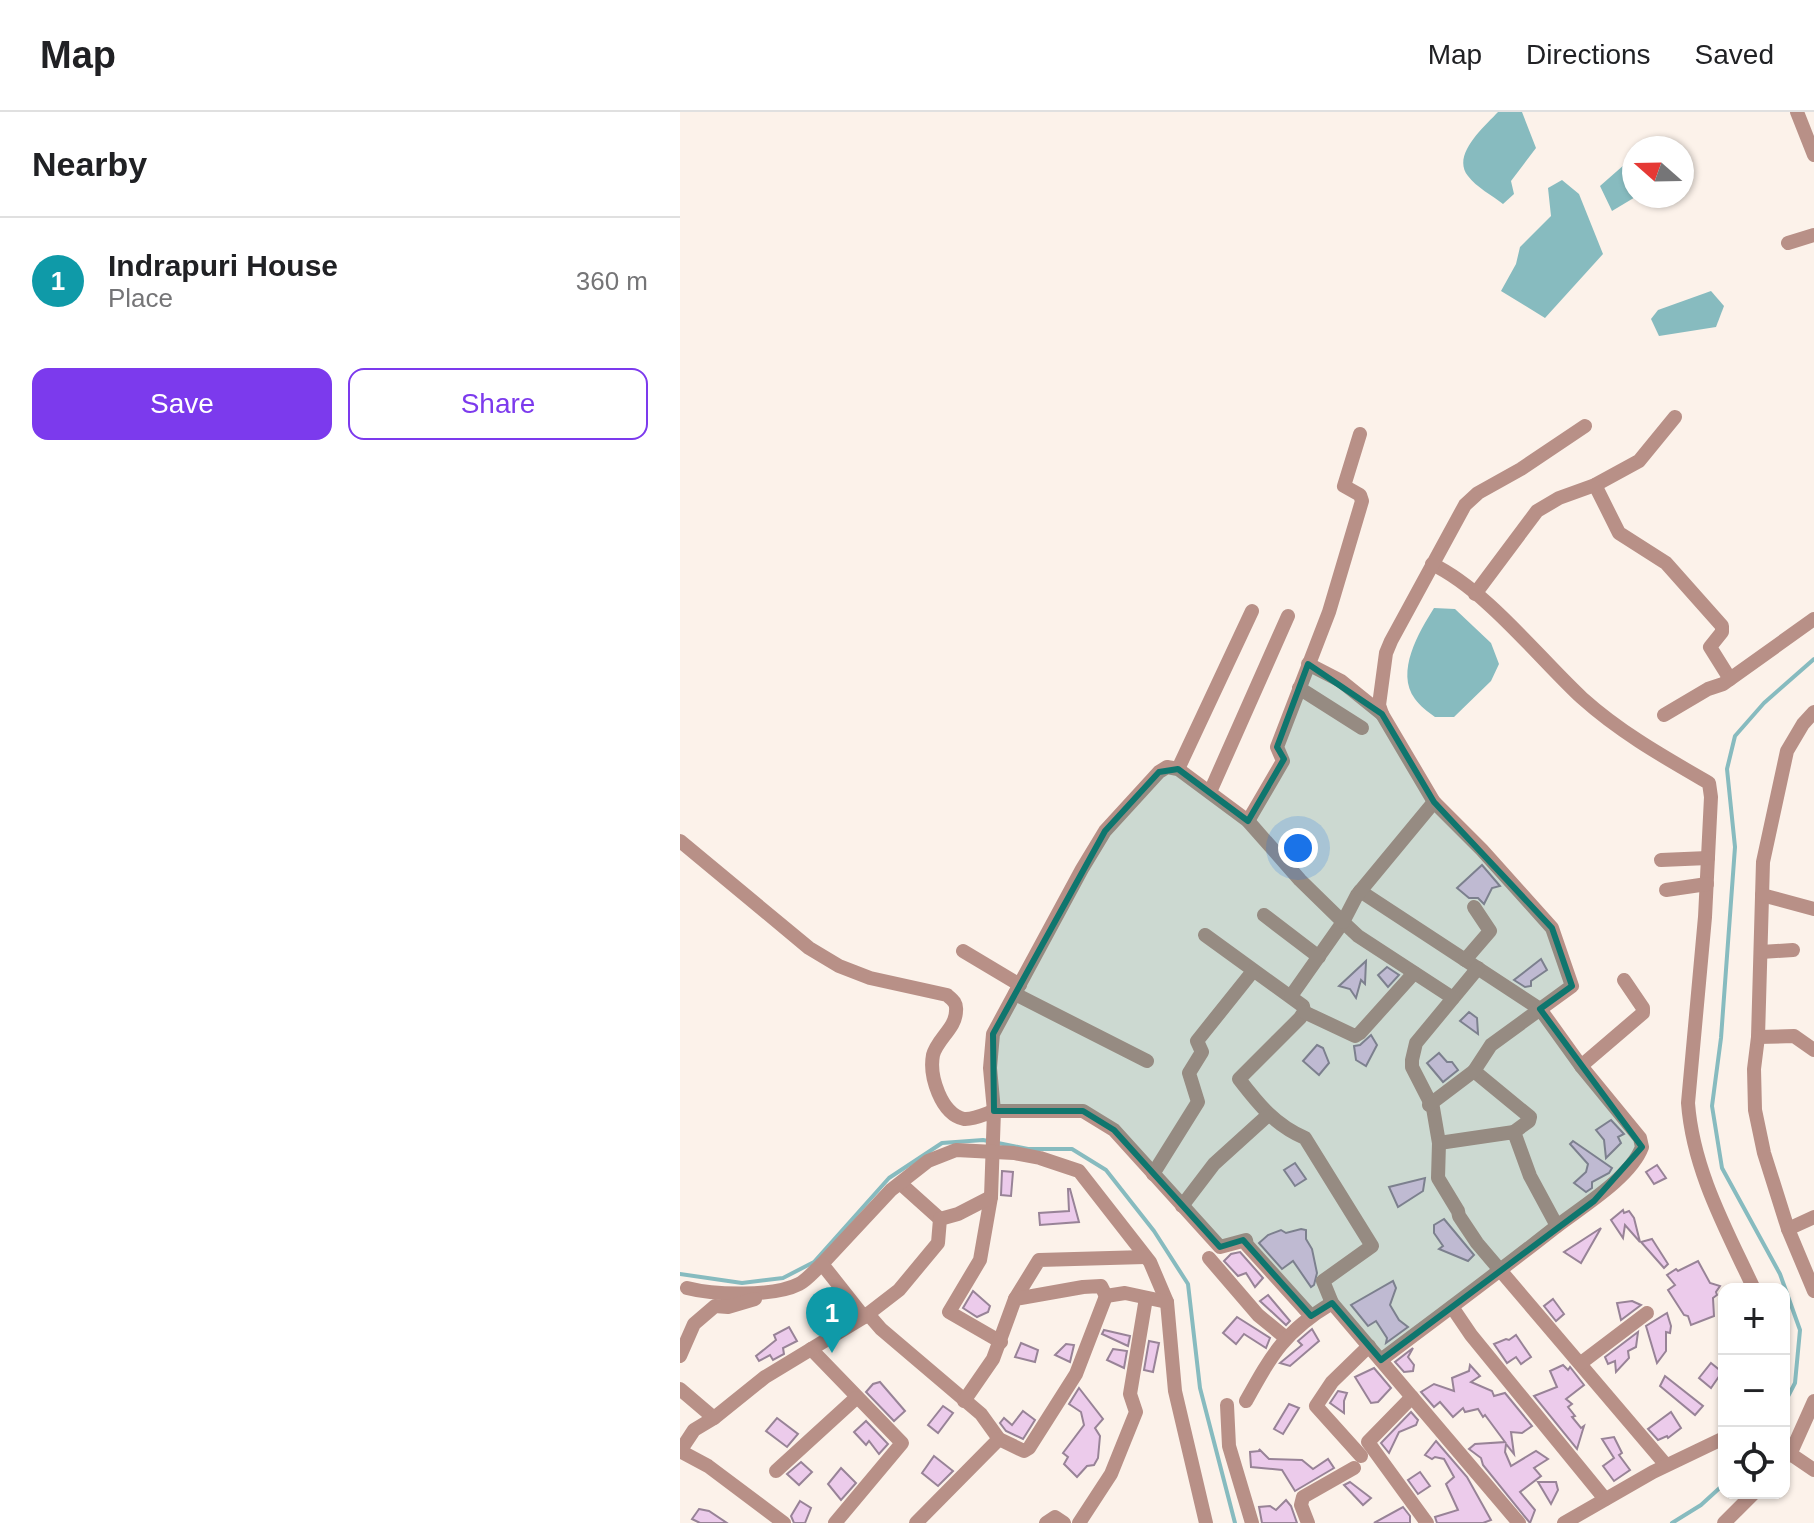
<!DOCTYPE html>
<meta charset="utf-8">
<style>
body{margin:0;font-family:Helvetica,sans-serif;background:#f2f2f2;color:#202124}
.controls{position:absolute;right:24px;bottom:24px;display:grid;overflow:hidden;border-radius:16px;box-shadow:0 2px 6px #0004}
.controls button{width:72px;height:72px;display:grid;place-items:center;padding:0;border:0;border-bottom:2px solid #e0e0e0;background:#fff;color:#202124;font:40px sans-serif}
.compass{position:absolute;left:942px;top:24px;width:72px;height:72px;border-radius:50%;background:#fff;box-shadow:0 2px 6px #0004;rotate:290deg}
.you{position:absolute;left:618px;top:736px;width:28px;height:28px;margin:-20px;border:6px solid #fff;border-radius:50%;background:#1a73e8;box-shadow:0 0 0 12px #1a73e833}
.badge{display:grid;place-items:center;width:52px;height:52px;border-radius:50%;background:#7c3aed;color:#fff;font-size:26px;font-weight:700}
.pin{position:absolute;translate:-50% -66px;filter:drop-shadow(0 2px 4px #0008)}
.pin::after{content:'';position:absolute;top:42px;width:28px;height:24px;background:inherit;clip-path:polygon(0 0,100% 0,50% 100%)}
.list{margin:0;padding:0;list-style:none}
h2{display:flex;justify-content:space-between;align-items:center;height:104px;margin:0;padding:0 32px;font-size:34px}
h2 small{font-size:26px;font-weight:400;color:#757577}
.list li{display:grid;grid-template-columns:52px 1fr auto;gap:24px;align-items:center;box-sizing:border-box;height:128px;padding:0 32px;border-top:2px solid #e0e0e0}
.list b{display:block;font-size:30px;white-space:nowrap}
.list p{margin:0;font-size:26px;white-space:nowrap;color:#757577}
.list em{font-size:26px;font-style:normal;color:#757577}
.actions{display:flex;gap:16px;padding:24px 32px}
.actions a{flex:1;padding:18px 0;border:2px solid #7c3aed;border-radius:16px;text-align:center;font-size:28px;color:#7c3aed}
.actions .main{background:#7c3aed;color:#fff}
.icon{flex:none;width:44px;height:44px;fill:none;stroke:currentColor;stroke-width:2;stroke-linecap:round;stroke-linejoin:round}
.map{position:relative;flex:none;width:1134px;height:1411px;overflow:hidden}
header{display:flex;align-items:center;gap:48px;box-sizing:border-box;height:112px;padding:0 40px;background:#fff;border-bottom:2px solid #e0e0e0}
header strong{font-size:38px}
nav{display:flex;gap:44px;margin-inline-start:auto;font-size:28px}
main{display:flex}
aside{flex:1;background:#fff}
.map>svg:first-child{display:block}
</style>
<header>
<strong>Map</strong>
<nav><a>Map</a><a>Directions</a><a>Saved</a></nav>
</header>
<main>
<aside>
<h2>Nearby<small></small></h2>
<ul class="list">
<li><span class="badge" style="background:#0f9aa8">1</span><div><b>Indrapuri House</b><p>Place</p></div><em>360 m</em></li>
</ul>
<div class="actions"><a class="main">Save</a><a>Share</a></div>
</aside>
<div class="map">
<svg width="1134" height="1411" viewBox="0 0 1134 1411">
<rect width="100%" height="100%" fill="#fcf2ea"/>
<!-- water -->
<g fill="#87bbbf">
<path d="M818 0H842L856 36 831 69 834 82 823 92C813 84 796 75 788 64 771 43 804 15 818 0Z"/>
<path d="M953 45 954 84H957L932 99 920 74Z"/>
<path d="M882 68 899 82 923 142 865 206 821 179 836 152 840 135 871 104 868 76Z"/>
<path d="M1031 179 1044 194 1036 215 979 224 971 207 978 198Z"/>
<path d="M754 496 775 497 811 531 819 552 811 569 774 605H755C748 600 740 594 735 587 715 560 739 520 754 496Z"/>
</g>
<g fill="none" stroke-linecap="round" stroke-linejoin="round">
<!-- stream -->
<g stroke="#87bbbf" stroke-width="4">
<path d="M0 1162 62 1171 103 1166 134 1150 209 1066 262 1031 303 1028 348 1037H392L426 1058 474 1119 508 1172 520 1276 555 1411"/>
<path d="M1104 1292 1115 1271 1120 1218 1100 1162 1042 1056 1032 994 1041 926 1055 735 1047 657 1055 624 1084 591 1134 547"/>
<path d="M992 1411 1021 1393 1044 1372"/>
</g>
</g>
<!-- building -->
<g fill="#eccbeb" stroke="#988397" stroke-width="2">
<path d="M802 753 820 774 812 776 804 792 798 786H789L777 776Z"/>
<path d="M861 847 867 858 851 869V874L845 875 834 868Z"/>
<path d="M686 849 685 872 681 868 676 886 670 877 659 874Z"/>
<path d="M707 855 719 863 708 875 698 863Z"/>
<path d="M789 900 797 906 798 922 780 909Z"/>
<path d="M691 923 697 933 686 954 676 948 674 934 680 933Z"/>
<path d="M637 933 643 936 649 951 639 963 623 949Z"/>
<path d="M759 941 767 950H772L778 958 763 970 747 951Z"/>
<path d="M931 1008 944 1022 938 1025 941 1031 926 1046 924 1028 916 1018Z"/>
<path d="M893 1029 932 1056 929 1061 912 1070V1076L906 1080 894 1071 906 1060 908 1052 890 1032Z"/>
<path d="M615 1051 626 1067 615 1074 604 1058Z"/>
<path d="M977 1053 986 1066 974 1072 966 1060Z"/>
<path d="M322 1059 333 1060 331 1084 321 1083Z"/>
<path d="M745 1066 743 1079 718 1095 709 1075Z"/>
<path d="M388 1077H390L399 1110 360 1113 359 1101 389 1099Z"/>
<path d="M943 1098 944 1101 949 1099 954 1106 960 1130 945 1113 943 1126 931 1108Z"/>
<path d="M764 1107 794 1143 788 1149 759 1137 763 1134 754 1121V1113Z"/>
<path d="M921 1116 901 1151 884 1140Z"/>
<path d="M621 1117 626 1118V1127L632 1137 637 1161 634 1173 631 1175 613 1149 602 1157 579 1131 588 1123 601 1118 606 1121Z"/>
<path d="M972 1127 988 1152 984 1156 961 1130Z"/>
<path d="M560 1140 583 1166 575 1175 566 1161 558 1164 544 1149 551 1142Z"/>
<path d="M1018 1149 1030 1171 1040 1174 1036 1180 1037 1183 1033 1186 1034 1204 1011 1213 1008 1204 1004 1203 988 1178 995 1173 987 1163 996 1157 998 1159Z"/>
<path d="M713 1169 716 1176 710 1193 719 1208 728 1215 706 1231 707 1226 696 1209 688 1214 671 1193Z"/>
<path d="M293 1179 310 1194 308 1200 297 1205 283 1196Z"/>
<path d="M588 1183 610 1209 606 1213 580 1189Z"/>
<path d="M873 1187 884 1202 876 1209 864 1194Z"/>
<path d="M952 1189 961 1193 941 1208 937 1191Z"/>
<path d="M987 1201 991 1214 990 1221 986 1220V1239L977 1251 966 1214Z"/>
<path d="M557 1205 590 1226 586 1236 564 1222 556 1232 543 1221Z"/>
<path d="M109 1215 117 1229 103 1236 104 1242 93 1248 90 1243 79 1249 76 1244 96 1228 94 1223Z"/>
<path d="M632 1217 639 1229 610 1254 600 1251 622 1233 618 1229Z"/>
<path d="M424 1218 450 1224 448 1234 422 1222Z"/>
<path d="M958 1220 956 1235 948 1239 949 1246 936 1260 935 1249 928 1252 925 1245Z"/>
<path d="M836 1223 851 1245 841 1252 836 1245 827 1251 814 1232 826 1227 829 1228Z"/>
<path d="M469 1229 479 1231 473 1260 464 1258Z"/>
<path d="M341 1231 358 1238 355 1250 335 1245Z"/>
<path d="M386 1232 394 1233 390 1250 375 1243Z"/>
<path d="M733 1236 728 1245 734 1253 733 1259 724 1260 715 1250Z"/>
<path d="M433 1237 447 1239 444 1256 427 1248Z"/>
<path d="M1031 1251 1042 1260 1031 1276 1019 1266Z"/>
<path d="M790 1253 800 1264 791 1270 812 1279 814 1284 825 1281 852 1314 842 1321 831 1320 834 1342 826 1332 825 1340 831 1354 856 1339 868 1347 854 1356 861 1364 840 1380 855 1398 850 1411 803 1353 801 1346 789 1337 795 1332 825 1330 805 1303 803 1305 798 1297 785 1300 783 1296 773 1305 760 1290 754 1295 741 1280 754 1272 774 1279 772 1266 789 1259Z"/>
<path d="M883 1253 888 1258 890 1255 904 1273 886 1287 892 1292 888 1295 895 1304 892 1305 901 1316 904 1314 897 1337 854 1284 877 1275 870 1259Z"/>
<path d="M694 1256 711 1276 698 1290 691 1291 675 1265Z"/>
<path d="M985 1264 1023 1294 1015 1303 980 1274Z"/>
<path d="M200 1270 225 1299 214 1309 186 1280 193 1272Z"/>
<path d="M399 1276 423 1307 415 1316 420 1324 418 1346 414 1353 407 1354 397 1365 384 1352 388 1345 383 1341 404 1313 401 1300 389 1292Z"/>
<path d="M658 1279 667 1281 664 1289V1301L650 1291Z"/>
<path d="M609 1292 619 1296 603 1322 594 1317Z"/>
<path d="M263 1294 273 1301 258 1321 248 1313Z"/>
<path d="M343 1299 355 1308 343 1327 326 1319 320 1311 324 1306 332 1313Z"/>
<path d="M731 1300 738 1308 736 1313 719 1320 709 1341 701 1331Z"/>
<path d="M991 1300 1001 1316 988 1326 987 1324 978 1328 968 1317Z"/>
<path d="M97 1306 118 1322 107 1335 86 1319Z"/>
<path d="M186 1309 208 1332 199 1342 189 1329 186 1333 174 1320Z"/>
<path d="M934 1325 942 1341 939 1343 950 1358 934 1369 923 1354 934 1346 922 1327Z"/>
<path d="M756 1329 787 1365 811 1408 803 1411H757L755 1405 778 1398 766 1372 774 1365 764 1347 755 1345 752 1347 745 1343Z"/>
<path d="M579 1337 589 1347 622 1348 633 1357 648 1347 654 1356 615 1379 602 1358 571 1355 570 1340 580 1339Z"/>
<path d="M254 1344 273 1359 258 1374 242 1361Z"/>
<path d="M121 1350 132 1360 119 1373 107 1362Z"/>
<path d="M161 1356 176 1371 161 1388 148 1372Z"/>
<path d="M740 1360 750 1374 738 1382 728 1368Z"/>
<path d="M670 1370 691 1386 683 1393 664 1373Z"/>
<path d="M858 1370H876L878 1378 871 1392Z"/>
<path d="M606 1388 611 1394 617 1411H582L579 1395 590 1394 596 1398Z"/>
<path d="M120 1389 131 1396 125 1411H114L111 1404Z"/>
<path d="M723 1395 730 1404V1411H694Z"/>
<path d="M19 1397 29 1399 47 1411H20L12 1407Z"/>
</g>
<g fill="none" stroke-linecap="round" stroke-linejoin="round">
<!-- minor -->
<g stroke="#b89087" stroke-width="14">
<path d="M1117 0 1134 43"/>
<path d="M1108 131 1134 123"/>
<path d="M915 373 939 421 986 451 1042 514V520L1030 535 1050 567"/>
<path d="M752 452C806 478 858 545 902 586 941 621 984 645 1029 671L1031 685 1025 805 1008 991C1013 1058 1046 1117 1074 1177"/>
<path d="M795 482 857 399 879 386 915 373 959 349 995 305"/>
<path d="M628 552 661 569 702 602"/>
<path d="M619 576 682 616"/>
<path d="M1134 600 1123 612 1107 639 1083 750 1078 925 1074 957 1075 998 1084 1041 1108 1117 1134 1179"/>
<path d="M984 603 1028 577 1043 572 1134 507"/>
<path d="M498 657 572 499"/>
<path d="M530 680 608 504"/>
<path d="M568 709 603 649 597 635 649 500 682 389 680 383 664 374 680 322"/>
<path d="M0 729 129 836 159 854 190 866 267 883C273 888 277 891 276 899 276 916 257 927 253 943 249 964 261 1002 284 1007 293 1008 305 1002 314 999L311 1085 300 1148 269 1200 321 1230"/>
<path d="M981 748 1028 746"/>
<path d="M986 778 1027 772"/>
<path d="M680 779 860 897 901 954 960 1026 962 1035C950 1067 898 1097 872 1118 816 1162 758 1205 701 1248"/>
<path d="M1082 783 1134 797"/>
<path d="M584 803 639 845"/>
<path d="M525 823 623 894 624 900 620 906 559 967C579 993 595 1013 625 1026L692 1134 643 1169 652 1191"/>
<path d="M283 839 340 873"/>
<path d="M1081 840 1113 838"/>
<path d="M785 848 810 819 794 795"/>
<path d="M798 856 736 931 732 948V955L753 996 759 1031 758 1066 778 1099 779 1104 797 1131 986 1353"/>
<path d="M335 882 467 949"/>
<path d="M611 884 663 810 678 824 773 886"/>
<path d="M624 900 675 924 680 921 734 861"/>
<path d="M1078 925 1114 924 1134 938"/>
<path d="M901 954 963 901V896L944 868"/>
<path d="M794 959 850 1005 849 1009 834 1020"/>
<path d="M749 993 794 959 811 933 892 874 872 816 802 738 754 690 702 602 699 593 706 541 711 529 785 393 798 381 841 357 905 314"/>
<path d="M759 1031 834 1020 850 1064 877 1114"/>
<path d="M473 1062 518 990 509 961 522 940 517 929 573 859"/>
<path d="M221 1072 260 1107"/>
<path d="M502 1094 534 1052 587 1004"/>
<path d="M1108 1117 1134 1105"/>
<path d="M529 1146 578 1203 606 1226"/>
<path d="M142 1152 211 1078 248 1049 276 1038 334 1041 360 1046 399 1059 470 1150 487 1190 495 1279 526 1411"/>
<path d="M7 1176C34 1183 94 1185 119 1172 127 1168 135 1158 142 1152L184 1205"/>
<path d="M335 1187 359 1148 465 1145"/>
<path d="M772 1195 791 1223 925 1387"/>
<path d="M188 1202 201 1217 301 1302 319 1327 344 1339 349 1336 396 1262 426 1184"/>
<path d="M631 1204 567 1133 566 1128 540 1135 434 1018 403 999H314L310 956 313 922 402 757 425 719 479 660 487 655 498 657 568 709 620 768 663 810 677 783 754 690"/>
<path d="M131 1237 222 1331 155 1411"/>
<path d="M0 1244 14 1212 35 1194 48 1195 75 1187"/>
<path d="M901 1251 967 1201"/>
<path d="M0 1277 34 1306"/>
<path d="M732 1285 688 1330 747 1411"/>
<path d="M284 1289 313 1247 335 1187 403 1175 421 1174 426 1184 445 1181 487 1190"/>
<path d="M566 1289C592 1242 605 1219 652 1191L839 1411"/>
<path d="M547 1293 549 1334 572 1411"/>
<path d="M1109 1341 1134 1358"/>
<path d="M681 1344 636 1294 652 1270 689 1234"/>
<path d="M1104 1347 1113 1336 1134 1289"/>
<path d="M96 1359 176 1286"/>
<path d="M104 1411 28 1354 0 1339 14 1318 34 1306 85 1265 184 1205 219 1178 258 1131 260 1107 278 1102 311 1085"/>
<path d="M236 1411 319 1327"/>
<path d="M366 1411 375 1405 384 1411"/>
<path d="M399 1411 431 1362 456 1300 450 1282 466 1186"/>
<path d="M628 1411 621 1393 623 1385 674 1356"/>
<path d="M884 1411 973 1360 1044 1326"/>
<path d="M1044 1411 1074 1381"/>
</g>
</g>
<!-- marked area -->
<path fill="#0f766e" fill-opacity="0.2" stroke="#0f766e" stroke-width="6" stroke-linejoin="round" d="M628 552 702 602 754 690 872 816 892 874 860 897 962 1035 914 1089 701 1248 652 1191 631 1204 563 1128 540 1135 434 1018 403 999H314L313 922 425 719 479 660 498 657 568 709 604 647 597 635Z"/>
</svg>
<div class="controls">
<button>+</button>
<button>−</button>
<button><svg class="icon" aria-label="locate" viewBox="0 0 24 24"><circle cx="12" cy="12" r="6"/><path d="M12 2v4M12 18v4M2 12h4M18 12h4"/></svg></button>
</div>
<svg class="compass" viewBox="-18 -18 36 36"><path d="M0-13l5 13h-10z" fill="#e53935"/><path d="M0 13l5-13h-10z" fill="#757577"/></svg>
<div class="you"></div>
<div class="pin badge" style="left:152px;top:1241px;background:#0f9aa8">1</div>
</div>
</main>
